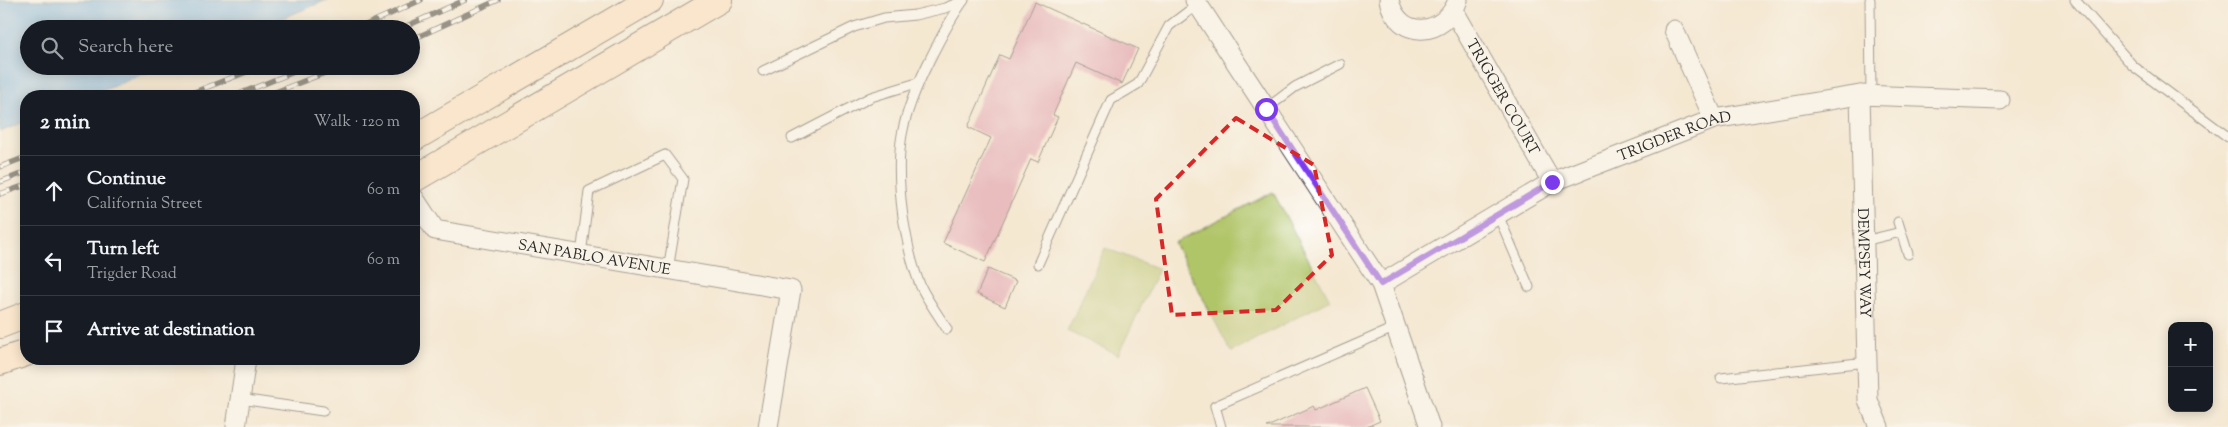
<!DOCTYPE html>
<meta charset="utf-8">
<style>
body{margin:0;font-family:"Sorts Mill Goudy",serif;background:#242831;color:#f1f3f6}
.controls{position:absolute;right:15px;bottom:15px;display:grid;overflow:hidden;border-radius:10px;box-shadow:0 2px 12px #0003}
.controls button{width:45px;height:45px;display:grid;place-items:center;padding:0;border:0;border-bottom:1px solid #363941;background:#171b24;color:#f1f3f6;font:25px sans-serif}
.stop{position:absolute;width:15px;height:15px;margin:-11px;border:4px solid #7c3aed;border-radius:50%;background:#fff}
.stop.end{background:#7c3aed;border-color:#fff;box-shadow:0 1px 5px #0008}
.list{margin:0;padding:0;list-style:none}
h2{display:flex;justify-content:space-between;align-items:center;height:65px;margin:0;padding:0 20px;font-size:21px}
h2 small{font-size:16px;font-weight:400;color:#9ea1a6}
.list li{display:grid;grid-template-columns:32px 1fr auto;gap:15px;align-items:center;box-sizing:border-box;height:70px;padding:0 20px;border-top:1px solid #363941}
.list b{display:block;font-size:19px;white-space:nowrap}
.list p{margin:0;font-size:16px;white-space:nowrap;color:#9ea1a6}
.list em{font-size:16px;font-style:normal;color:#9ea1a6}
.icon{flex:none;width:28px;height:28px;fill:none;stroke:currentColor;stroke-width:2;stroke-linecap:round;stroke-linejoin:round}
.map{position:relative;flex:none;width:2228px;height:427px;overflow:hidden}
.search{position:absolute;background:#171b24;box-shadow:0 2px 12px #0003;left:20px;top:20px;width:400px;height:55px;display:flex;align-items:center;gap:12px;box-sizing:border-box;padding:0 18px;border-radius:28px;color:#9ea1a6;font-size:19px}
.panel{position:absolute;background:#171b24;box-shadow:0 2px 12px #0003;left:20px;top:90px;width:400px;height:275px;border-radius:20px}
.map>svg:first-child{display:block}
</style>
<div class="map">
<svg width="2228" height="427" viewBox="0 0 2228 427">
<rect width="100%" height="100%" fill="#fff"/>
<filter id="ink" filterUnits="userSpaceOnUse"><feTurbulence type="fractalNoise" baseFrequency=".02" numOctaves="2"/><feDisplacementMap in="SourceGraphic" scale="10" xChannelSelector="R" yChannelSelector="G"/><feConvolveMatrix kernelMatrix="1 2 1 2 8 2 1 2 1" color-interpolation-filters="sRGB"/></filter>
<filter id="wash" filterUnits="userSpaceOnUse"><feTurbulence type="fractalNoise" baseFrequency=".0096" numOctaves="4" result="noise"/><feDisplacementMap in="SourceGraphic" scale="20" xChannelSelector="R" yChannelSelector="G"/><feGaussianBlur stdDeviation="1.12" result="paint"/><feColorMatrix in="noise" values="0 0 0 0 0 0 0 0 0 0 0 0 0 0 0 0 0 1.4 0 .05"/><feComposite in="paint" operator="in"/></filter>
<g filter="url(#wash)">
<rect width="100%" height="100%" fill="#f4e8d1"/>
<!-- green -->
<g fill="#b0c468" stroke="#6e784a">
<path d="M1273 192 1330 300 1231 352 1174 243Z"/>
<path d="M1105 248 1159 269 1118 355 1067 331Z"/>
</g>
<!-- water -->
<path fill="#76b6ea" stroke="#50708a" d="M0 0H327L256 29H29V66H163L89 96H26V121L0 132Z"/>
<g id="blocks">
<!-- building -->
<g fill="#db89a7">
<path d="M1035 2 1138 49 1122 84 1076 63 1053 115 1058 117 1038 162 1031 159 985 262 943 243 991 138 968 127 1000 55 1009 59Z"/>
<path d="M988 269 1016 281 1005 307 977 294Z"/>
<path d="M1365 388 1380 421 1366 427H1267L1314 406 1316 410Z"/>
</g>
</g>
</g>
<g filter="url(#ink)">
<use href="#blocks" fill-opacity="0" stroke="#494744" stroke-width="1"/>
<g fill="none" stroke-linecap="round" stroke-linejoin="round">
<!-- service casing -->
<g stroke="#494744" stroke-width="11">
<g id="service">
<path d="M1870 0 1871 95"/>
<path d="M2075 0 2133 66 2228 137"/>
<path d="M763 71 854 27 884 18 915 15 945 8 963 1"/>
<path d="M1266 109 1295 87 1340 64"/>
<path d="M792 138 871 97 917 83"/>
<path d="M1498 215 1529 287"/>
<path d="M1898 222 1908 254"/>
<path d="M1864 241 1901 232"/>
<path d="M581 255 589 191 665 155 683 179 668 270"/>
<path d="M1038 264 1111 100 1138 84 1169 26 1198 4"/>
<path d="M947 329C938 315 928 301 921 287 911 264 907 240 903 217 894 150 900 119 930 59 940 39 950 19 964 0"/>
<path d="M1721 378 1867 362"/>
<path d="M240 399 323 411"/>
<path d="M1221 427 1215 406 1396 327"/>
</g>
</g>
<!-- minor casing -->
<g stroke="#494744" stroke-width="21">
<g id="minor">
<path d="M1195 0 1381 284 1430 427"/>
<path d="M1389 0C1398 41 1445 37 1458 0"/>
<path id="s1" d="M1454 11 1552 182"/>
<path d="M1674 30 1714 119"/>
<path id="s2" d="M1860 95 1868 400 1879 427"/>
<path id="s3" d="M414 198 435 230 791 290 768 427"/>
<path id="s4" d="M1381 284 1552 182 1714 119 1860 95 2000 100"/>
<path d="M236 427 246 359"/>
</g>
</g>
<!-- secondary casing -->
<g stroke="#494744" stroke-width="28">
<g id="secondary">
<path d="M414 138 650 0"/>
<path d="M414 179 719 0"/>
<path d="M0 325 26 315"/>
<path d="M0 362 26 353"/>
</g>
</g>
<!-- service -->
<use href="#service" stroke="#fff" stroke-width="9"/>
<!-- minor -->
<use href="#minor" stroke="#fff" stroke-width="19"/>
<!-- secondary -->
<use href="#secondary" stroke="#ffe4c6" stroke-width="26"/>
<!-- rail casing -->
<g stroke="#2b2b2b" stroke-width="5.5">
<g id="rail">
<path d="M357 29 421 0"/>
<path d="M400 29 465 0"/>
<path d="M411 40 498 0"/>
<path d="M184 96 262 66"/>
<path d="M234 96 309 66"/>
<path d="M265 96 343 66"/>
<path d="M0 167 26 157"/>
<path d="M0 182 26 172"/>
<path d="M0 194 26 185"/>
</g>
</g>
<!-- rail -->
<use href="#rail" stroke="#fff" stroke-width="4" stroke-dasharray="11" stroke-linecap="butt"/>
</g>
</g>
<g fill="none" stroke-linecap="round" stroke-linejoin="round" filter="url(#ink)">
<!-- route -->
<path stroke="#7c3aed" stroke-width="6" d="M1266 109 1381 284 1552 182"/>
</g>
<!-- marked area -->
<path d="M0 0H2228V427H0ZM1236 118 1314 165 1332 255 1276 310 1172 315 1156 199Z" fill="#f4e8d1" fill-opacity=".55" fill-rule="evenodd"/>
<path fill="none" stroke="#d62828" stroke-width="4" stroke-dasharray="10 6" stroke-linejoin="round" d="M1236 118 1314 165 1332 255 1276 310 1172 315 1156 199Z"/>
<g text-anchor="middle" stroke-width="4" stroke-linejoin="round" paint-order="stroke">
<!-- street labels -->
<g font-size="15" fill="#2b2b2b" stroke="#fff">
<text dy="5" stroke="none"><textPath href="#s1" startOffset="99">TRIGGER COURT</textPath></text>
<text dy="5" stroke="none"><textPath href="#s4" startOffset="330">TRIGDER ROAD</textPath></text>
<text dy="5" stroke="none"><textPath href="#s3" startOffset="200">SAN PABLO AVENUE</textPath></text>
<text dy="5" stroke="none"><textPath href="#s2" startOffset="168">DEMPSEY WAY</textPath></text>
</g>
</g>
</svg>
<div class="controls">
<button>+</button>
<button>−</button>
</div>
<div class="stop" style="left:1266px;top:109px"></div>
<div class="stop end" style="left:1552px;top:182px"></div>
<div class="search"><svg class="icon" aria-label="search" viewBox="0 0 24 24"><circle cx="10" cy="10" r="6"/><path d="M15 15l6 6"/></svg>Search here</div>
<section class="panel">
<h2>2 min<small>Walk · 120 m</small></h2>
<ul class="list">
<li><svg class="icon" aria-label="ahead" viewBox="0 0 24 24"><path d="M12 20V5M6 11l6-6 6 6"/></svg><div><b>Continue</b><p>California Street</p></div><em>60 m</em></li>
<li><svg class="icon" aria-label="left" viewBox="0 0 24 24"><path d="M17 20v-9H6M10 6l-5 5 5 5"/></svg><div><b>Turn left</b><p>Trigder Road</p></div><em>60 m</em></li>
<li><svg class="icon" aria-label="arrive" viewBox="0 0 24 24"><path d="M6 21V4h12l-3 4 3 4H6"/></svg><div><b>Arrive at destination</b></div></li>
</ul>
</section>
</div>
